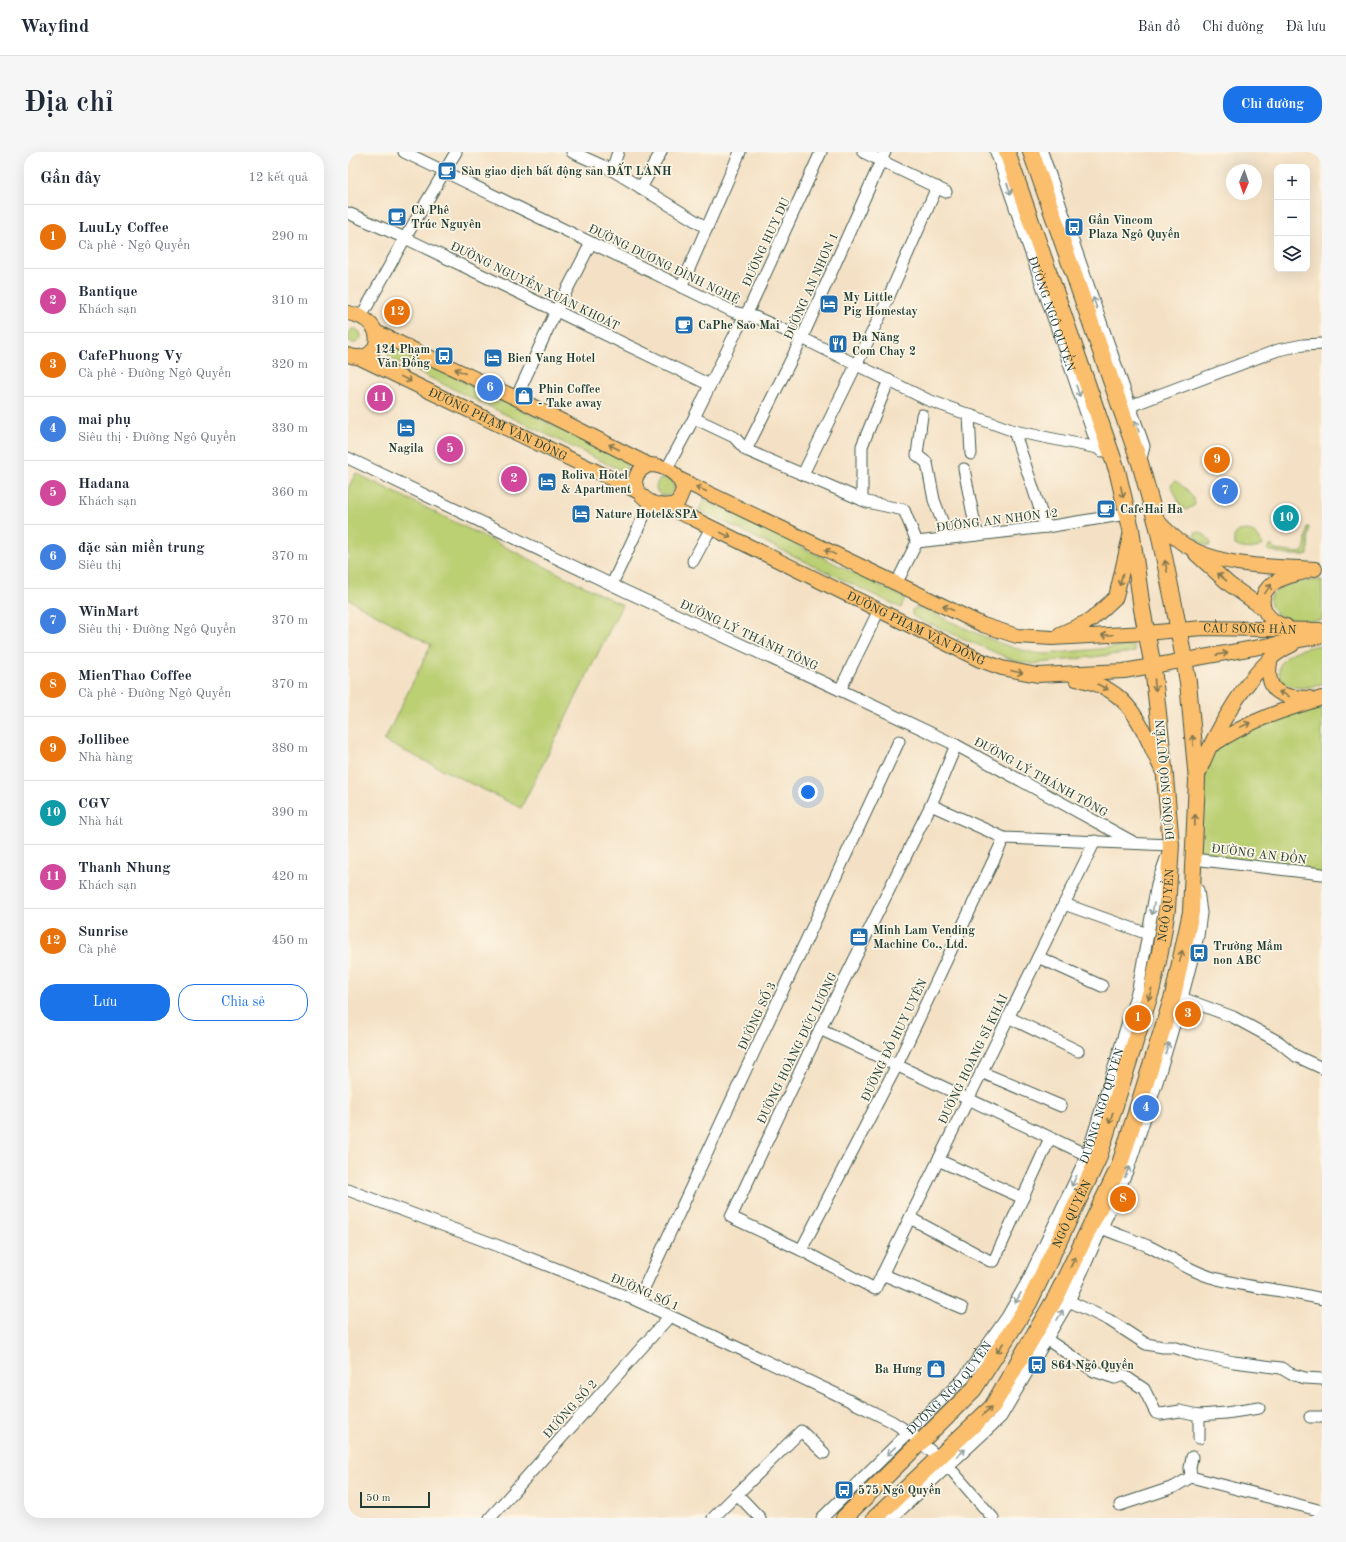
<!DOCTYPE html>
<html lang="vi">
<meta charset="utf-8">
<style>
body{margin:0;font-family:"Old Standard TT",serif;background:#f6f6f7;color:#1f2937}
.controls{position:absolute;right:12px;top:12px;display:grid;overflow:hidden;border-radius:8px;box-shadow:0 4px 16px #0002}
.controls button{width:36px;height:36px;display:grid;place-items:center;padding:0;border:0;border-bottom:1px solid #e0e1e3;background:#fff;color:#1f2937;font:20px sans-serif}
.compass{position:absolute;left:878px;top:12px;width:36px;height:36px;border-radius:50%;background:#fff;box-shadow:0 4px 16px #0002;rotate:182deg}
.scale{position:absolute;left:12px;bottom:10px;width:70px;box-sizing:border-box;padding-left:4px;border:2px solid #1f3d34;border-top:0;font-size:11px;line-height:14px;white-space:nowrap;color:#1f3d34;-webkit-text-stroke:3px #fcf5e5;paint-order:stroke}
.you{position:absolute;left:460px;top:640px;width:14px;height:14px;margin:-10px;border:3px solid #fff;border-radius:50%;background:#1a73e8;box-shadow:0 0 0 6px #1a73e833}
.badge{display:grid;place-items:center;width:26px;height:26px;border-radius:50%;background:#1a73e8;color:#fff;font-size:13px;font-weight:700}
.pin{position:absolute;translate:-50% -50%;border:2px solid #fff;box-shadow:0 1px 4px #0006}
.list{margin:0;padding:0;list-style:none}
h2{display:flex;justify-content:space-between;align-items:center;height:52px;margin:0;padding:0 16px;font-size:17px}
h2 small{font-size:13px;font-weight:400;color:#747a83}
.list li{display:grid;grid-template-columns:26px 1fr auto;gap:12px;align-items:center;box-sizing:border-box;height:64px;padding:0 16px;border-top:1px solid #e0e1e3}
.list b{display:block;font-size:15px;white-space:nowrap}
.list p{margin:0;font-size:13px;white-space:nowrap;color:#747a83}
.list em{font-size:13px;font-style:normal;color:#747a83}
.actions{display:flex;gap:8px;padding:12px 16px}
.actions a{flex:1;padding:9px 0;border:1px solid #1a73e8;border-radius:16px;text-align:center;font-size:14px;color:#1a73e8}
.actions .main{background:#1a73e8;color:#fff}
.icon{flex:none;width:22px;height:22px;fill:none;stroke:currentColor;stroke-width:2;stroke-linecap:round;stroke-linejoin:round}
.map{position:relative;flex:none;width:974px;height:1366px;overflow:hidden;border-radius:16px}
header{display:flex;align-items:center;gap:24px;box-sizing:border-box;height:56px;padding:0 20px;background:#fff;border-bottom:1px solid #e0e1e3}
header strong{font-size:19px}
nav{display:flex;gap:22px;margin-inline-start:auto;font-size:14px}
.intro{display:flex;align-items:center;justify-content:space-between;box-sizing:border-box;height:96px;padding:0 24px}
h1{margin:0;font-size:28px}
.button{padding:10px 18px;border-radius:16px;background:#1a73e8;color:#fff;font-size:14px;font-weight:700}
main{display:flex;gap:24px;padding:0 24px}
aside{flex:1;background:#fff;border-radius:16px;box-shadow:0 4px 16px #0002}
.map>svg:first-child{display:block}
</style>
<header>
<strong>Wayfind</strong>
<nav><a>Bản đồ</a><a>Chỉ đường</a><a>Đã lưu</a></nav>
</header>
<div class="intro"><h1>Địa chỉ</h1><a class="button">Chỉ đường</a></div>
<main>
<aside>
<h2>Gần đây<small>12 kết quả</small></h2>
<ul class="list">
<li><span class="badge" style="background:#e8710a">1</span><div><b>LuuLy Coffee</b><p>Cà phê · Ngô Quyền</p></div><em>290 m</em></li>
<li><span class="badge" style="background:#d1479c">2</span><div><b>Bantique</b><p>Khách sạn</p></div><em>310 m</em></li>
<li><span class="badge" style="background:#e8710a">3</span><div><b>CafePhuong Vy</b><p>Cà phê · Đường Ngô Quyền</p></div><em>320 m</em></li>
<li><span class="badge" style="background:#3f7fe0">4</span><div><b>mai phụ</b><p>Siêu thị · Đường Ngô Quyền</p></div><em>330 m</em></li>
<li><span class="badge" style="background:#d1479c">5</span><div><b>Hadana</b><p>Khách sạn</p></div><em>360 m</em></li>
<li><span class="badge" style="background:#3f7fe0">6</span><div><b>đặc sản miền trung</b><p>Siêu thị</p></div><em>370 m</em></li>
<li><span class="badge" style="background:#3f7fe0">7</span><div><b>WinMart</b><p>Siêu thị · Đường Ngô Quyền</p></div><em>370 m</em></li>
<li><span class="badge" style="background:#e8710a">8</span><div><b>MienThao Coffee</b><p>Cà phê · Đường Ngô Quyền</p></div><em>370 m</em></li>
<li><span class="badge" style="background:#e8710a">9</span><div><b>Jollibee</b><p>Nhà hàng</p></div><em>380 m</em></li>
<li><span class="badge" style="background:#0f9aa8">10</span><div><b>CGV</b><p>Nhà hát</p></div><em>390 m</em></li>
<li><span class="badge" style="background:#d1479c">11</span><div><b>Thanh Nhung</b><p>Khách sạn</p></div><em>420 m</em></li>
<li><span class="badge" style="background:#e8710a">12</span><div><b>Sunrise</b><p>Cà phê</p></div><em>450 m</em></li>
</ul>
<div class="actions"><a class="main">Lưu</a><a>Chia sẻ</a></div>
</aside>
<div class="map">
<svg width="974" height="1366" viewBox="0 0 974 1366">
<rect width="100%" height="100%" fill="#fcf5e5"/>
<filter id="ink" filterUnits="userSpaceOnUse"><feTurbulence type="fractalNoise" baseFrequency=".025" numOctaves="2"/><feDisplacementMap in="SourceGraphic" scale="8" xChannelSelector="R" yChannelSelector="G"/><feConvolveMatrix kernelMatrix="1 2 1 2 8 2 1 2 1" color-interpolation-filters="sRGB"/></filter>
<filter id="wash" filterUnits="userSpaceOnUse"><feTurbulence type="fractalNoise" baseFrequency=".012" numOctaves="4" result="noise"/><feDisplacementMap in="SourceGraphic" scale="16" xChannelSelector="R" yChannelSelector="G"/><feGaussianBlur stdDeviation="0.9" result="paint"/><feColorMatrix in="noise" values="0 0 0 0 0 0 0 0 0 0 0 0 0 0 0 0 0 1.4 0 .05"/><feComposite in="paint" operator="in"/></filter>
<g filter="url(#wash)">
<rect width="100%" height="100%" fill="#f4e1c5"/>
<!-- green -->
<g fill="#bbcf73" stroke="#6d8654">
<circle cx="6" cy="184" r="7"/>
<path d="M45 194 281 311 276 320 39 205Z"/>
<path d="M8 321 274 453 173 656 36 589 83 493 0 447V336Z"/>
<circle cx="317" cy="335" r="9"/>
<path d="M827 329C835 333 847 344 847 353L838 358 833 355 823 333Z"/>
<path d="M356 347 557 446 553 456 351 358Z"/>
<path d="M959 375H961L960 403H939L920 398 922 394H925L927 398C955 400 957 410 959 375Z"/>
<path d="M900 378 909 383 915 393C907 398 893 398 886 392V385L890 379Z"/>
<path d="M847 380C854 380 861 385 863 392L861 394 853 391 847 384Z"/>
<path d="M974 428V468C955 469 921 472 922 445 939 427 951 430 974 428Z"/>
<path d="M567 456C578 455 591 464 601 469 632 482 664 500 698 502L782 494H786L787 500 684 512 667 509 568 466 564 463V458Z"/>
<path d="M974 493V533L952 536 936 533C918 506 952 495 974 493Z"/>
<path d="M974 546V722L845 707 849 630 864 593Z"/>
</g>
</g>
<g filter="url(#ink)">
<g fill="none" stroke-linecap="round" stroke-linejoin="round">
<!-- minor casing -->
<g stroke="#3f564a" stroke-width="13">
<g id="minor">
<path d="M56 0 386 160 407 165 454 186 580 248 666 279 750 296"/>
<path d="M224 0 264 18 359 76"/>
<path d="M515 0 598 40"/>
<path id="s1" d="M648 0 750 296 753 299"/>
<path d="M694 0 796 294 792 311"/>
<path d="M264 18 270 0"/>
<path d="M293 36 313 0"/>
<path d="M0 61 57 86 362 233"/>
<path d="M333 135 392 0"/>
<path d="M13 165 57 86 108 0"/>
<path d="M168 246 208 159 243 91"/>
<path d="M782 254 930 198 955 193 974 192"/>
<path d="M574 263 569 303 579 311 586 348 594 369 595 387"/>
<path d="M621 263 623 302"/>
<path d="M346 266 386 285 398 298 519 350 556 358 569 390"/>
<path d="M666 279 698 375"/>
<path d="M398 298 454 186 537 0"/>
<path d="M0 306 279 440 492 538 608 593 785 690"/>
<path d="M616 317 629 383"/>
<path d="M318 318 346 266 389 178 402 155 473 0"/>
<path d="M455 322 534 160 589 35"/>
<path d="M514 348V294L541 228"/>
<path d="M345 409 363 376"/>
<path d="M264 432 303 349"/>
<path d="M548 432 569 390 698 375 779 362"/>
<path d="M492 538 531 458"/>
<path d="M608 593 583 653 472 877 383 1065 453 1098 527 1137 747 689"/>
<path d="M846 713 845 707 974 722"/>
<path d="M716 752 800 782"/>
<path d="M690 805 754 834"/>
<path d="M834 846 885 865 931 890 948 904 974 916"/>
<path d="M660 865 730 899"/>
<path d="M472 877 739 1003"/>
<path d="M633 920 713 954"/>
<path d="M590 1008 675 1046"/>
<path d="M0 1038 148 1093 290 1149 488 1242 543 1269 562 1281 600 1314 645 1366"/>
<path d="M562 1066 642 1109H646L702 986"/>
<path d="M754 1076C769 1083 787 1088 802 1095 823 1105 843 1120 866 1126 901 1136 938 1138 974 1147"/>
<path d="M453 1098 548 915 656 686"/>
<path d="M534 1122 614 1156"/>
<path d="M290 1149 551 589"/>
<path d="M721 1149 761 1168 798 1192 815 1195H825L851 1203 886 1210 933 1216 943 1222 957 1226 974 1227"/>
<path d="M698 1187 746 1219 767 1226 775 1223 796 1237 808 1261 813 1262 832 1259 851 1263V1286"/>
<path d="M851 1263 878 1261 911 1256"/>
<path d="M962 1265H974"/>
<path d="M844 1305 842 1316 843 1325 974 1359"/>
<path d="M389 1342 412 1366"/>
<path d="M772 1353 826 1335 843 1325"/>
<path d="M142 1366 321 1165"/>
<path d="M365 1366 453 1279 476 1301"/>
<path id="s2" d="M474 1366 616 1226 659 1165 680 1128 739 1003 790 837 809 732 823 693 656 686 583 653"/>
<path d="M544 1366 653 1265 721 1149 780 1017 809 930 834 846 850 784 853 761 850 738"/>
</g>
</g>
<!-- major casing -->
<g stroke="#3f564a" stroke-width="16">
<g id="major">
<path d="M0 161C44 169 32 215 0 203"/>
<path d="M28 180 168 246 301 313"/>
<path id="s3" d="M10 205 289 339"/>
<path d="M301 313C316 313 333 322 335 338L330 350C306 365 266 329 301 313Z"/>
<path id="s4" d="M333 328 635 473 669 484 704 486 798 481 854 476 972 478"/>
<path id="s5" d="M318 355 344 366 632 508 654 516 689 523 776 519 974 484"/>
<path d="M807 366C816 376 826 386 837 393 875 416 924 414 967 417"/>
<path d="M848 402 881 432 916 457"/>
<path d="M938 474C919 471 905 448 923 433 932 425 947 423 959 419"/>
<path d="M712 482 743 468 768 445 782 384"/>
<path d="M923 506C915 539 932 546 961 546"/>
<path d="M728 527C784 535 793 576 815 620"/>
<path d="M866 592C903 568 932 559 974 546"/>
<path d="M849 626C863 586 904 509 944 493"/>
</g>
</g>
<!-- highway casing -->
<g stroke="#3f564a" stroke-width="18">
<g id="highway">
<path id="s6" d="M496 1366 626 1237 681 1151 750 1007 804 836 812 800 819 757 823 693 817 625 805 515 794 457 783 377 769 318 659 0"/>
<path d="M527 1366 644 1255 708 1145 771 1015 825 844 843 760 849 628 840 530 826 453 810 376 792 311 683 0"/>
</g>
</g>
<!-- minor -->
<use href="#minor" stroke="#fff" stroke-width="11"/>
<!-- major -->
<use href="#major" stroke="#fabe6d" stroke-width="14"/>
<!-- highway -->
<use href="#highway" stroke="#fabe6d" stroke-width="16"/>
</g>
<!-- one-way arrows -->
<defs><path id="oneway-shaft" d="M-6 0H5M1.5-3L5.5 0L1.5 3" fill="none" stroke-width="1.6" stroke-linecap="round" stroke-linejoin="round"/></defs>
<g stroke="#8f9e9a">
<use href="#oneway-shaft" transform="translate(661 37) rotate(71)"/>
<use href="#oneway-shaft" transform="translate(747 151) rotate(-109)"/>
<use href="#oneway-shaft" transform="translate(730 239) rotate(71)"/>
<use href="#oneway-shaft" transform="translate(789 274) rotate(-109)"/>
<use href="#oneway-shaft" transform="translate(805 757) rotate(100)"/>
<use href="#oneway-shaft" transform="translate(819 896) rotate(-73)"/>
<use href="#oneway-shaft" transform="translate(779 1020) rotate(-67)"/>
<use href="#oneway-shaft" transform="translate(726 1029) rotate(115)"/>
<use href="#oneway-shaft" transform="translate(670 1146) rotate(120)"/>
<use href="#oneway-shaft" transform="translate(712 1163) rotate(-60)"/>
<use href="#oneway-shaft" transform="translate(543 1299) rotate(136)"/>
<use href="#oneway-shaft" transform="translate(613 1301) rotate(-43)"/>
</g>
<g stroke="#82774e">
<use href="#oneway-shaft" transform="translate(112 219) rotate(-155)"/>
<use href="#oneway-shaft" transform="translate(58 227) rotate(26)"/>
<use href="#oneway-shaft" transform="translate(266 295) rotate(-153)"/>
<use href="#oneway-shaft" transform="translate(353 337) rotate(-156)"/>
<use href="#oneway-shaft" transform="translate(774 340) rotate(78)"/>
<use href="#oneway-shaft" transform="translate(378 383) rotate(26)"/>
<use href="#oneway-shaft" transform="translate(482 400) rotate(-154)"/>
<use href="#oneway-shaft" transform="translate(818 414) rotate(-102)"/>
<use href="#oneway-shaft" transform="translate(874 425) rotate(-139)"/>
<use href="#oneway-shaft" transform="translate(773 428) rotate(105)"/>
<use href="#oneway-shaft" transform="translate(920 437) rotate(-55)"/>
<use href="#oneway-shaft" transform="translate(600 456) rotate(-155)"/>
<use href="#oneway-shaft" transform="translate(759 483) rotate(177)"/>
<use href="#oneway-shaft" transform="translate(874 502) rotate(-11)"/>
<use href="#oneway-shaft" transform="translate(669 520) rotate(12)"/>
<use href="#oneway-shaft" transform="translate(807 533) rotate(84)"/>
<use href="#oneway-shaft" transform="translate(755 535) rotate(27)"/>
<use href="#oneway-shaft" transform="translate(936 542) rotate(-155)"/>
<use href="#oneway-shaft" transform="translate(897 573) rotate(-25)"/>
<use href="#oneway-shaft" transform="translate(845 589) rotate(-95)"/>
<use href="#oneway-shaft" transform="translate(847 668) rotate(-88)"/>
<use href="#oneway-shaft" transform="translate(833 804) rotate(-77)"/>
<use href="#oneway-shaft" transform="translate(802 842) rotate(107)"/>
<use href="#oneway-shaft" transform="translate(763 966) rotate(108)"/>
<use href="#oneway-shaft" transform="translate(725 1110) rotate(-64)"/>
<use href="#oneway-shaft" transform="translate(652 1196) rotate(123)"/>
<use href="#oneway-shaft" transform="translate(639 1259) rotate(-44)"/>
</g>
</g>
<!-- icons -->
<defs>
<g id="cafe-square" transform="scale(1)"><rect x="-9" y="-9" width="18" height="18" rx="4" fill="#1f6fb2" stroke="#fcf5e5"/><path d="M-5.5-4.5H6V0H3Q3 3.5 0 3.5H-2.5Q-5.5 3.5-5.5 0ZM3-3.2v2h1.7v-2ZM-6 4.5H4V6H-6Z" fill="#fff"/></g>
<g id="bus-square" transform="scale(1)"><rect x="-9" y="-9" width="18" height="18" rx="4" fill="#1f6fb2" stroke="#fcf5e5"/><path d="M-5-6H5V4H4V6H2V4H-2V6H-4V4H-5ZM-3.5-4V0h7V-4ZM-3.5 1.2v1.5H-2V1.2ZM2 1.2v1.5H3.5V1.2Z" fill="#fff"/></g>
<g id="hotel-square" transform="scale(1)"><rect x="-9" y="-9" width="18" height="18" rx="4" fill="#1f6fb2" stroke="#fcf5e5"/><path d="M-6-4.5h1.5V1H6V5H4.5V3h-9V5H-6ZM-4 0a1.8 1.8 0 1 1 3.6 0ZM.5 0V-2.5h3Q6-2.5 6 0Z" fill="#fff"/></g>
<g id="restaurant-square" transform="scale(1)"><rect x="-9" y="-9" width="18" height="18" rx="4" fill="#1f6fb2" stroke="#fcf5e5"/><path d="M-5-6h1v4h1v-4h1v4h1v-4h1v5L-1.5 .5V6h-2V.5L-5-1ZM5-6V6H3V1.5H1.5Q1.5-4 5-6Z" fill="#fff"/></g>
<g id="shop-square" transform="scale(1)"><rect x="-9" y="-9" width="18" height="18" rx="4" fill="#1f6fb2" stroke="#fcf5e5"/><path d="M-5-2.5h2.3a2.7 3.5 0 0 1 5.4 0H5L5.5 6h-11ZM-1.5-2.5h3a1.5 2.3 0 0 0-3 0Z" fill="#fff"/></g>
<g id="office-square" transform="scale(1)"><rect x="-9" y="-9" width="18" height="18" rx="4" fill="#1f6fb2" stroke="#fcf5e5"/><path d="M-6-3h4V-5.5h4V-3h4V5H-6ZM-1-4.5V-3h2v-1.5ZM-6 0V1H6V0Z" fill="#fff"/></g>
</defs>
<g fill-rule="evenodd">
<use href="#cafe-square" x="99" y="19"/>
<use href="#cafe-square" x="49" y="65"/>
<use href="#bus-square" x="726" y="75"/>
<use href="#hotel-square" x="481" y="152"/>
<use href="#cafe-square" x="336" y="173"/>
<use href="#restaurant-square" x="490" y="192"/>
<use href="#bus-square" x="96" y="204"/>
<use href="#hotel-square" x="145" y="206"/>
<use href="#shop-square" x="176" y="244"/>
<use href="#hotel-square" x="58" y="276"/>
<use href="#hotel-square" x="199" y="330"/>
<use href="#cafe-square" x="758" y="357"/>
<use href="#hotel-square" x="233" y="362"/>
<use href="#office-square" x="511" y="785"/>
<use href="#bus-square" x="851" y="801"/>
<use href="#bus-square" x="689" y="1213"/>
<use href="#shop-square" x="588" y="1217"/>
<use href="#bus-square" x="496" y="1338"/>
</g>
<g text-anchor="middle" stroke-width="3.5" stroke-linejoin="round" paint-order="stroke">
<!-- poi labels -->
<g font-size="12" font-weight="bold" fill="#1f3d34" stroke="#fcf5e5" text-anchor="start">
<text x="113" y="23">Sàn giao dịch bất động sản ĐẤT LÀNH</text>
<text x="63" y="62">Cà Phê<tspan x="63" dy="14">Trúc Nguyên</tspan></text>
<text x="740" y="72">Gần Vincom<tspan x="740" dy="14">Plaza Ngô Quyền</tspan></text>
<text x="495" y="149">My Little<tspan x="495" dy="14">Pig Homestay</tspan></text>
<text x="350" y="177">CaPhe Sao Mai</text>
<text x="504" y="189">Ða Năng<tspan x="504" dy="14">Com Chay 2</tspan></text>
<text x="82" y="201" text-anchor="end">124 Phạm<tspan x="82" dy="14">Văn Đồng</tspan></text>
<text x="159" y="210">Bien Vang Hotel</text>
<text x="190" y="241">Phin Coffee<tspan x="190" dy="14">- Take away</tspan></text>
<text x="58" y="300" text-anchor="middle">Nagila</text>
<text x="213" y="327">Roliva Hotel<tspan x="213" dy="14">&amp; Apartment</tspan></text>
<text x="772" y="361">CafeHai Ha</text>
<text x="247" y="366">Nature Hotel&amp;SPA</text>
<text x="525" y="782">Minh Lam Vending<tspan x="525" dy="14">Machine Co., Ltd.</tspan></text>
<text x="865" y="798">Trường Mầm<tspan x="865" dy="14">non ABC</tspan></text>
<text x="703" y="1217">864 Ngô Quyền</text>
<text x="574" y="1221" text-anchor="end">Ba Hưng</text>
<text x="510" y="1342">575 Ngô Quyền</text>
</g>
<!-- street labels -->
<g font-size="12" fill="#1f3d34" stroke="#fcf5e5">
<text transform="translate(418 90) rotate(-65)" y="4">ĐƯỜNG HUY DU</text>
<text transform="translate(316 112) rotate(26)" y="4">ĐƯỜNG DƯƠNG ĐÌNH NGHỆ</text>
<text transform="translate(187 134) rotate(26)" y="4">ĐƯỜNG NGUYỄN XUÂN KHOÁT</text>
<text transform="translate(463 134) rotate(-66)" y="4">ĐƯỜNG AN NHƠN 1</text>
<text dy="4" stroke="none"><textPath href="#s1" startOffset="171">ĐƯỜNG NGÔ QUYỀN</textPath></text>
<text dy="4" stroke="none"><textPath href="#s3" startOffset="155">ĐƯỜNG PHẠM VĂN ĐỒNG</textPath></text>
<text transform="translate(649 368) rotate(-7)" y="4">ĐƯỜNG AN NHƠN 12</text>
<text dy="4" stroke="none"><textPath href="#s5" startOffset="278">ĐƯỜNG PHẠM VĂN ĐỒNG</textPath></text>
<text dy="4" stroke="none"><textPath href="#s4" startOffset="604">CẦU SÔNG HÀN</textPath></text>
<text transform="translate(401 483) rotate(25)" y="4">ĐƯỜNG LÝ THÁNH TÔNG</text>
<text transform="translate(693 625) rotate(29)" y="4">ĐƯỜNG LÝ THÁNH TÔNG</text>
<text transform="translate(817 628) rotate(-95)" y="4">ĐƯỜNG NGÔ QUYỀN</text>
<text transform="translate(911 702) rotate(7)" y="4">ĐƯỜNG AN ĐỒN</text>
<text dy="4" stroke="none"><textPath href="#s6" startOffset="708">NGÔ QUYỀN</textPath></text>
<text transform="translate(409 864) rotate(-65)" y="4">ĐƯỜNG SỐ 3</text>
<text transform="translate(546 888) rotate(-64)" y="4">ĐƯỜNG ĐỖ HUY UYÊN</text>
<text transform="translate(449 896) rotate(-64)" y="4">ĐƯỜNG HOÀNG ĐỨC LƯƠNG</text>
<text transform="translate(625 907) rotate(-64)" y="4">ĐƯỜNG HOÀNG SĨ KHẢI</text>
<text dy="4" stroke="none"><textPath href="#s2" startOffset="506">ĐƯỜNG NGÔ QUYỀN</textPath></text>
<text dy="4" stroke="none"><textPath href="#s6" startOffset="384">NGÔ QUYỀN</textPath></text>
<text transform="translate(297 1140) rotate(24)" y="4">ĐƯỜNG SỐ 1</text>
<text dy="4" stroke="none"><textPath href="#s2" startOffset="182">ĐƯỜNG NGÔ QUYỀN</textPath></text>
<text transform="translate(222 1257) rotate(-48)" y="4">ĐƯỜNG SỐ 2</text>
</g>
</g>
</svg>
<div class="controls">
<button>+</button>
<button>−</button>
<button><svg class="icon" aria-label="layers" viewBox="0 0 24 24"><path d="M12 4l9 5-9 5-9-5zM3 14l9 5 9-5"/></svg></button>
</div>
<svg class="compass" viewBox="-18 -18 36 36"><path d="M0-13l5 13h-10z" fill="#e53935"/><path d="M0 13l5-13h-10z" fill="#747a83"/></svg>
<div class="scale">50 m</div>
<div class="you"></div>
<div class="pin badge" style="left:790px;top:866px;background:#e8710a">1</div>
<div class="pin badge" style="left:166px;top:327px;background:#d1479c">2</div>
<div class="pin badge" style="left:840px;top:862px;background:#e8710a">3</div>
<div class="pin badge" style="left:798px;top:956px;background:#3f7fe0">4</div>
<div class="pin badge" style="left:102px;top:297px;background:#d1479c">5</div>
<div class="pin badge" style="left:142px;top:236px;background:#3f7fe0">6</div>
<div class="pin badge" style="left:877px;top:339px;background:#3f7fe0">7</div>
<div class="pin badge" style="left:775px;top:1047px;background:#e8710a">8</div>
<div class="pin badge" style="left:869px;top:308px;background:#e8710a">9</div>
<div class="pin badge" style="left:938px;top:366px;background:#0f9aa8">10</div>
<div class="pin badge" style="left:32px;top:246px;background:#d1479c">11</div>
<div class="pin badge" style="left:49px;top:160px;background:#e8710a">12</div>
</div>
</main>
